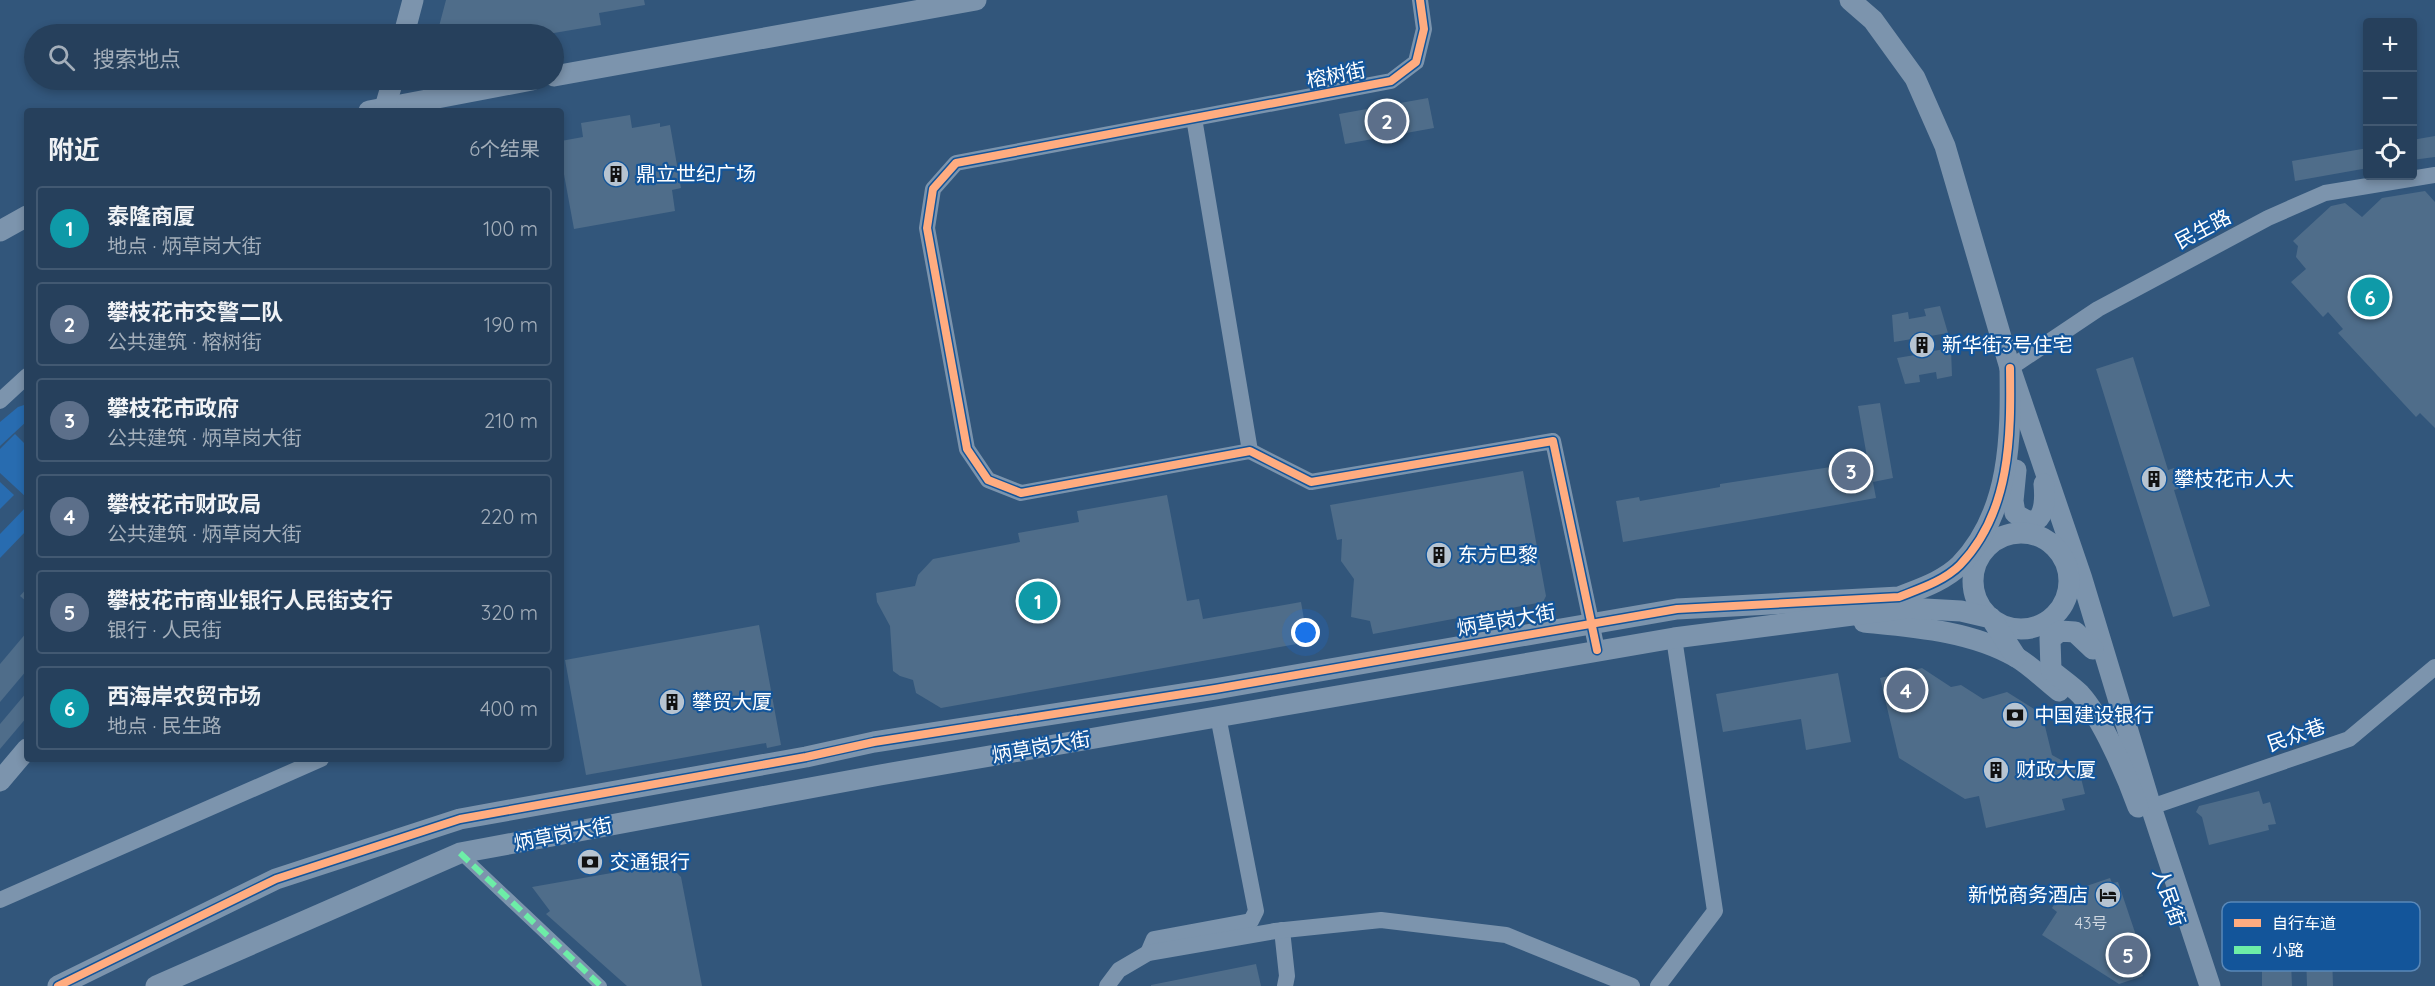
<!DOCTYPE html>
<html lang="zh">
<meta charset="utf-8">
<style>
body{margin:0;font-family:Quicksand,"Noto Sans SC",sans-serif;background:#2e4762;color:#f1f3f6}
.controls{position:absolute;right:18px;top:18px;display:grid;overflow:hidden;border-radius:6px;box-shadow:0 3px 9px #0003}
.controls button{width:54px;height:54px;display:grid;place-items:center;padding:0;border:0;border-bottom:2px solid #425972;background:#26405c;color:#f1f3f6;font:30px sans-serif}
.you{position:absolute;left:1306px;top:633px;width:21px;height:21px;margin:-15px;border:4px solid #fff;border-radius:50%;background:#1a73e8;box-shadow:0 0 0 9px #1a73e833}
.badge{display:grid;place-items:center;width:39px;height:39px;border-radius:50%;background:#8bbbb9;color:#fff;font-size:20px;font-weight:700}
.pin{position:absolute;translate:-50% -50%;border:3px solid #fff;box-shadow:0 2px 6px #0006}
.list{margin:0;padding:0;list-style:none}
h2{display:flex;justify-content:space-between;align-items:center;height:78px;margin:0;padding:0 24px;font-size:26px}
h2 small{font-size:20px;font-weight:400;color:#a4afbb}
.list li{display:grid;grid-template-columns:39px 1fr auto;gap:18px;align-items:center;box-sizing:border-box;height:84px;margin:0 12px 12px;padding:0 12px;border:2px solid #425972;border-radius:6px}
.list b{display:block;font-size:22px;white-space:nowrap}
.list p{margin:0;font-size:20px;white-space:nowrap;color:#a4afbb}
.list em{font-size:20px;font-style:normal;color:#a4afbb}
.icon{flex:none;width:33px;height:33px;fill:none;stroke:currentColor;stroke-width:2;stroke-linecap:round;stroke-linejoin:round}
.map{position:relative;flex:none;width:2435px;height:986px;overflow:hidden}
.search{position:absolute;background:#26405c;box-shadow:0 3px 9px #0003;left:24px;top:24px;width:540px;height:66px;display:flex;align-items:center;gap:15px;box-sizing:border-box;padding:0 21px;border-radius:33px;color:#a4afbb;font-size:22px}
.panel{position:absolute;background:#26405c;box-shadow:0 3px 9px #0003;left:24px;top:108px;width:540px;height:654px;border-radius:6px}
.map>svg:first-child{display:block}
</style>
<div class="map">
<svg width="2435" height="986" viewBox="0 0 2435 986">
<rect width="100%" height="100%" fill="#32567b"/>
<!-- green -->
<g fill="#286cb0">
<path d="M27 404V421L0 446V422L18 407Z"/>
<path d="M15 434 27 446V498L0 473V449Z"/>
<path d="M0 482 14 495 0 509Z"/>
<path d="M27 506V530L0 558V534Z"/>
</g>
<!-- building -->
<g fill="#4f6d8a">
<path d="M446 0H644L645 5 599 13 601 25 548 34H437Z"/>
<path d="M1428 98 1434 128 1345 144 1339 114Z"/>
<path d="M630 115 632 128 660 123V127L670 125 681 188 672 190 675 211 574 229 561 158V141L583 137 581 123Z"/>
<path d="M2435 136V157L2412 160V140Z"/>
<path d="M2368 148V168L2295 181 2292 161Z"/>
<path d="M2425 191 2435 202V428L2420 413 2416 417 2338 333 2343 329 2328 312 2323 317 2291 282 2306 269 2296 257 2298 246 2293 241 2331 206 2345 203 2362 217 2382 198Z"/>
<path d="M1940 306 1948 333 1930 336 1933 351 1951 348 1952 376 1937 379 1936 372 1919 375 1920 382 1905 384 1897 358 1915 355 1912 339 1894 342 1892 315 1908 312 1909 319 1926 316 1924 309Z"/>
<path d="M2133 357 2168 470 2174 468 2181 488 2174 490 2210 606 2173 617 2096 369Z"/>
<path d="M1880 403 1893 478 1873 482 1876 498 1623 542 1616 501 1639 497 1640 501 1720 487V484L1844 465V461L1867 457 1858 406Z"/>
<path d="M1523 471 1546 596 1543 602 1373 634 1370 621 1351 617 1354 579 1341 561 1342 539 1337 540 1330 505Z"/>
<path d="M1167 495 1187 601 1199 599 1203 619 1301 602 1308 642 941 708 916 693 913 680 900 676 893 671 890 626 877 602 876 593 915 586 918 575 933 559 1020 542 1018 533 1079 522 1077 511Z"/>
<path d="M27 588V602L20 596Z"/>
<path d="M759 625 781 745 767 748 766 743 586 775 565 660Z"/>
<path d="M27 632V670L0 702V664Z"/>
<path d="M1922 668 1951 687 1961 685 1983 699 2007 692 2042 714 2052 755 2079 770 2085 794 2062 799 2065 810 1986 828 1979 796 1965 799 1899 758 1880 678Z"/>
<path d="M1838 673 1851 742 1806 750 1801 719 1723 732 1716 694Z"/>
<path d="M27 692V717L0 749V724Z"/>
<path d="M2259 791 2263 804 2270 802 2276 824 2268 825 2269 830 2209 845 2202 817 2196 812 2199 806Z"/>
<path d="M657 865 671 867 681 877 702 986H627L546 914 550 911 532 887Z"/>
<path d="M2110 878 2112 883 2118 882 2145 962 2139 964 2143 976 2119 984 2042 935 2057 912 2052 908 2060 895Z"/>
<path d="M2374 924V951L2332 952 2333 986H2307L2306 953 2245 954 2244 927Z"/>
<path d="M2262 962H2291L2292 986H2262Z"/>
<path d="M1256 964 1261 986H1151V985Z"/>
</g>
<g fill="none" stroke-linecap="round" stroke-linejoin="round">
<!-- pedestrian -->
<path stroke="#7c94ad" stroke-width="12" d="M460 853 601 986"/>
<!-- minor -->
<g stroke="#7c94ad" stroke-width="16">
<path d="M1420 0 1424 29 1416 62 1391 81 956 163 933 189 927 228 967 449 988 480 1021 493 1250 451 1311 482 1553 441 1597 650"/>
<path d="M1194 118 1250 451"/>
<path d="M2010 368 2098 309 2268 218 2325 193 2435 175"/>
<path d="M0 401 27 376"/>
<path d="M2151 807 2349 739 2435 667"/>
<path d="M0 900 321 759"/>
<path d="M1282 930 1287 976 1285 986"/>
<path d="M1148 953 1154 939 1251 921 1256 911 1218 716"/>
<path d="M1107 986 1119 970 1148 953 1275 931 1381 920 1506 935 1632 986"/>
<path d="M1658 986 1715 911 1674 638"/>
</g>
<!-- tertiary -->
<g stroke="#7c94ad" stroke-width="21">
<path d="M1850 0 1873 20 1915 78 1945 146 2010 368 2082 579 2151 807 2210 986"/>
<path d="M404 34 413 0"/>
<path d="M554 76 976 0"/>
<path d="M369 111 532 80"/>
<path d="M384 111 393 80"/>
<path d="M0 231 27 216"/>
<path d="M2016 470 2013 501 2015 513C2043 536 2046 505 2044 484"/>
<circle cx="2021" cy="581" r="48"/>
<path d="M1864 622C1914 627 1971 631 2016 657 2031 666 2045 680 2059 691"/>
<path d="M2093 649 2075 632 2060 631 2050 639 2051 670C2060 678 2071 685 2080 694 2102 718 2127 776 2138 807"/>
<path d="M0 781 27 749"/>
<path d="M58 986 276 879 460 819 806 757 874 742 1215 689 1677 609 1899 597C1919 589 1944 581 1960 565 2011 512 2011 436 2010 368"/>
<path d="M156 986 460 853 880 775 1674 638 1907 608 1961 611 1991 618 2016 657"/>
</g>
<!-- quiet -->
<path stroke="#6deda7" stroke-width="6" stroke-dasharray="12 6" stroke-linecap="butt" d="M460 853 601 986"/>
<!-- cycleway casing -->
<g stroke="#13559a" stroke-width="11">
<g id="cycleway">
<path d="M1420 0 1424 29 1416 62 1391 81 956 163 933 189 927 228 967 449 988 480 1021 493 1250 451 1311 482 1553 441 1597 650"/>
<path d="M58 986 276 879 460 819 806 757 874 742 1215 689 1677 609 1899 597C1919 589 1944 581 1960 565 2011 512 2011 436 2010 368"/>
</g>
</g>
<!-- cycleway -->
<use href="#cycleway" stroke="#ffac80" stroke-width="8"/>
</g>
<!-- icons -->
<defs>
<g id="building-disc" transform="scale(1.35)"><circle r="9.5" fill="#b7c4d1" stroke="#13559a"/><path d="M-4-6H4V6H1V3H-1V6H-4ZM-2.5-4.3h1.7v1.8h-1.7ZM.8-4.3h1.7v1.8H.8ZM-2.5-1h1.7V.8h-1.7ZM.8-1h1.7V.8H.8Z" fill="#111"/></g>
<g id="bank-disc" transform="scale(1.35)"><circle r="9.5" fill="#b7c4d1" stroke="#13559a"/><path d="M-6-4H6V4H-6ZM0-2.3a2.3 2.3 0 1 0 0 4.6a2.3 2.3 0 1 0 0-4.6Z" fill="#111"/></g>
<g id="hotel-disc" transform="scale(1.35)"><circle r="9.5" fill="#b7c4d1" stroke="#13559a"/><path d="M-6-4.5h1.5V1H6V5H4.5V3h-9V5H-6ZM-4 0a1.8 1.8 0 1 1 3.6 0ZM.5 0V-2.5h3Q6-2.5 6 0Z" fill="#111"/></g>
</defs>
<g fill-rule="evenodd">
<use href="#building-disc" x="616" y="174"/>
<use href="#building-disc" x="1922" y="345"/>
<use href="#building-disc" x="2154" y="479"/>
<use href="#building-disc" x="1439" y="555"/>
<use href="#building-disc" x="672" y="702"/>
<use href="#bank-disc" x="2015" y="715"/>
<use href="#building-disc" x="1996" y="770"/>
<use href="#bank-disc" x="590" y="862"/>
<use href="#hotel-disc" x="2108" y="895"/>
</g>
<g text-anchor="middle" stroke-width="4.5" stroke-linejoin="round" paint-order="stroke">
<!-- number labels -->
<g font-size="16" fill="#d3dae2">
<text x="2091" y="929">43号</text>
</g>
<!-- street labels -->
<g font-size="20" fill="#fff" stroke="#13559a">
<text transform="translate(1336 75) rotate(-11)" y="7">榕树街</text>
<text transform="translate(2203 229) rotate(-28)" y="7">民生路</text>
<text transform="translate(1506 620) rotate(-10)" y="7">炳草岗大街</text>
<text transform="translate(2296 735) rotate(-19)" y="7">民众巷</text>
<text transform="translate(1041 747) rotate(-10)" y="7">炳草岗大街</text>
<text transform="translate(563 834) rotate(-11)" y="7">炳草岗大街</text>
<text transform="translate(2169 897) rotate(71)" y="7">人民街</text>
</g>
<!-- poi labels -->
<g font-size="20" fill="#fff" stroke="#13559a" text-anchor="start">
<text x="636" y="181">鼎立世纪广场</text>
<text x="1942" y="352">新华街3号住宅</text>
<text x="2174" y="486">攀枝花市人大</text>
<text x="1458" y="562">东方巴黎</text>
<text x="692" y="709">攀贸大厦</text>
<text x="2034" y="722">中国建设银行</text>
<text x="2016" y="777">财政大厦</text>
<text x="610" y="869">交通银行</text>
<text x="2088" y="902" text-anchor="end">新悦商务酒店</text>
</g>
</g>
<!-- legend -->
<rect x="2222" y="902" width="198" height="69" rx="9" fill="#13559a" stroke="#5a88b8" stroke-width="1.5"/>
<rect x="2234" y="919" width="27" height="8" fill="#ffac80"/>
<rect x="2234" y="946" width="27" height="8" fill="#6deda7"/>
<g font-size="16" fill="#fff">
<text x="2272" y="929">自行车道</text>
<text x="2272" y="956">小路</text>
</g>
</svg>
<div class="controls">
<button>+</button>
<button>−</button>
<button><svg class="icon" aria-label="locate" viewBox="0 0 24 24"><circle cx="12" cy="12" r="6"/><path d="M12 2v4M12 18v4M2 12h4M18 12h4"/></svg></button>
</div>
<div class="you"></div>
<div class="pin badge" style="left:1038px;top:601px;background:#0f9aa8">1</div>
<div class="pin badge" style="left:1387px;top:121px;background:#5c6f8a">2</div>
<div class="pin badge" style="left:1851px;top:471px;background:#5c6f8a">3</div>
<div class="pin badge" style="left:1906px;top:690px;background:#5c6f8a">4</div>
<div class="pin badge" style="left:2128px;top:955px;background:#5c6f8a">5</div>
<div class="pin badge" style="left:2370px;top:297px;background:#0f9aa8">6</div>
<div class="search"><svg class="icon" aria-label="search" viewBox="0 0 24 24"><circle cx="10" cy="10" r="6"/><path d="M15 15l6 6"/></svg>搜索地点</div>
<section class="panel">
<h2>附近<small>6个结果</small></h2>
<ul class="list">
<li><span class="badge" style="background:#0f9aa8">1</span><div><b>泰隆商厦</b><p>地点 · 炳草岗大街</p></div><em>100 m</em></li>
<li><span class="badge" style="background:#5c6f8a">2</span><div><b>攀枝花市交警二队</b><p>公共建筑 · 榕树街</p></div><em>190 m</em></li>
<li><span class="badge" style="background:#5c6f8a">3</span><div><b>攀枝花市政府</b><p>公共建筑 · 炳草岗大街</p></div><em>210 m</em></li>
<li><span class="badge" style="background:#5c6f8a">4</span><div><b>攀枝花市财政局</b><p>公共建筑 · 炳草岗大街</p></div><em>220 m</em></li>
<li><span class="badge" style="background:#5c6f8a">5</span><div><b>攀枝花市商业银行人民街支行</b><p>银行 · 人民街</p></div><em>320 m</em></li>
<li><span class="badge" style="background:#0f9aa8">6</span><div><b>西海岸农贸市场</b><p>地点 · 民生路</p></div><em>400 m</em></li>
</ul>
</section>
</div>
